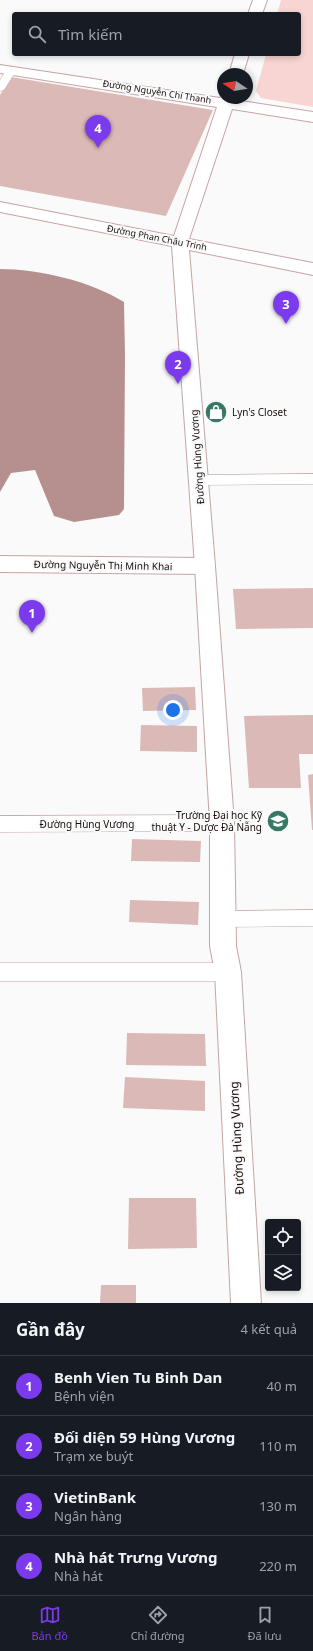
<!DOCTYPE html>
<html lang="vi">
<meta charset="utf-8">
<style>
body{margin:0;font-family:"Noto Sans",sans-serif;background:#20242c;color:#f1f3f6}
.controls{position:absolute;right:12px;bottom:12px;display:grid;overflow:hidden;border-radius:4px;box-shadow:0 2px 6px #0003}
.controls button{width:36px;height:36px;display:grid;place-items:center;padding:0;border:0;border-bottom:1px solid #363941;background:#171b24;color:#f1f3f6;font:20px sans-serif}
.compass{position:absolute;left:217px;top:68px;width:36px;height:36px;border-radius:50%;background:#171b24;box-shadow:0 2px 6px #0003;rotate:282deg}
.you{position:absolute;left:173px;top:710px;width:14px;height:14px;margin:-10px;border:3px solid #fff;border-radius:50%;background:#1a73e8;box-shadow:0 0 0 6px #1a73e833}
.badge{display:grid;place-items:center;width:26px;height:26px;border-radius:50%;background:#7c3aed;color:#fff;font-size:13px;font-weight:700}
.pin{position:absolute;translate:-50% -33px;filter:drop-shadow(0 1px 2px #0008)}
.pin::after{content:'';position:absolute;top:21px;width:14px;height:12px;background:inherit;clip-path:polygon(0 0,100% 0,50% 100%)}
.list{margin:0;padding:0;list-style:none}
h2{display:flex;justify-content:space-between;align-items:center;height:52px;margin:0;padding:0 16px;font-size:17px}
h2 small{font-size:13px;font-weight:400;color:#9ea1a6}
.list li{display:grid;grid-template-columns:26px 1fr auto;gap:12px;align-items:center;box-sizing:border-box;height:60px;padding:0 16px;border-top:1px solid #363941}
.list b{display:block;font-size:15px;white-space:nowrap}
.list p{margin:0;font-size:13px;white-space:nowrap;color:#9ea1a6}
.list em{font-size:13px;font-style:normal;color:#9ea1a6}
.icon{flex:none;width:22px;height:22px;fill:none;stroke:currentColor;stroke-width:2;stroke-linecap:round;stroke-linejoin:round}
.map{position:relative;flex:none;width:313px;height:1303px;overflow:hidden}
.search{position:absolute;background:#171b24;box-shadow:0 2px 6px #0003;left:12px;right:12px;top:12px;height:44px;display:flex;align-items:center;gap:10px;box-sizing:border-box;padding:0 14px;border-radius:4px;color:#9ea1a6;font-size:15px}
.sheet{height:292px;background:#171b24}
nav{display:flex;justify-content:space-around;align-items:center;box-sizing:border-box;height:56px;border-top:1px solid #363941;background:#171b24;font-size:11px;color:#9ea1a6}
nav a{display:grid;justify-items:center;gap:2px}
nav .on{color:#7c3aed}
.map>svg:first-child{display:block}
</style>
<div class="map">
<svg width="313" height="1303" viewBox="0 0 313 1303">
<rect width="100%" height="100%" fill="#fafafa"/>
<!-- green -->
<path fill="#f8d5d2" d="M281 0H313V107L261 98 256 91 266 54H299V14H277Z"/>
<!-- water -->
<path fill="#b5908e" d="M0 269C39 269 90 281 124 302L125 355 124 509 119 515 74 522 54 516 35 470 11 473 0 492Z"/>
<!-- building -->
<g fill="#dbb9b7">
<path d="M11 77 213 110 166 216 0 186V95Z"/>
<path d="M313 588V628L236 629 233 589Z"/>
<path d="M195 687 196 710 143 711 142 688Z"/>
<path d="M313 715V754H299L301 788H249L244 716Z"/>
<path d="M141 725 197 726V752L140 751Z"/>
<path d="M313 774V830H312L308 775Z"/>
<path d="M132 839 201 841 200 862 131 861Z"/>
<path d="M130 900 199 902 198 925 129 922Z"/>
<path d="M127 1033 205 1034 206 1066 126 1065Z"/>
<path d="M125 1077 205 1081V1111L123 1108Z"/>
<path d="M129 1198H196L197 1248 128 1249Z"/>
<path d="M101 1285H136V1303H100Z"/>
</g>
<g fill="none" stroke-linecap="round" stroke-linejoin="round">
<!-- service casing -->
<g stroke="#c5a4a2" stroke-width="1">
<g id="service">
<path d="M11 68 16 71 4 90 0 91V80L7 69Z"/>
<path d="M313 474V484L199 485 194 484 192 480 194 476 199 475Z"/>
<path d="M222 815 228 818 230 823 228 828 222 831 0 832V816Z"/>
<path d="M313 910V926L222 927 216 925 213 919 216 913 222 911Z"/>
<path d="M0 963H228L234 966 237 972 234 978 228 981H0Z"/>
</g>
</g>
<!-- minor casing -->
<g stroke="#c5a4a2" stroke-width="2">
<path id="minor" d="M0 556 205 558 212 560 215 566 212 572 205 574 0 572Z"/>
</g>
<!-- tertiary casing -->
<g stroke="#c5a4a2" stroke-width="2">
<g id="tertiary">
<path d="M253 0H267L262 14H248Z"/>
<path d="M235 54H249L243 74H229Z"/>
<path d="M0 65 220 98 223 95V98H236L235 100 313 112V122L232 109 189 239 313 263V275L189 250 215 566 234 823 236 946 241 972 261 1303H231L215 972 210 946V823L195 566 172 246 0 212V202L174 236 217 107 0 73Z"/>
</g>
</g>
<!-- service -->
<use href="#service" fill="#fff" fill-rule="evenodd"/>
<!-- minor -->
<use href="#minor" fill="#fff" fill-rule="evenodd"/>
<!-- tertiary -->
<use href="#tertiary" fill="#fff" fill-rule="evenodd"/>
</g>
<!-- icons -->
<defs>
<g id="shop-disc" transform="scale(1.15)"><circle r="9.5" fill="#397866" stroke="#fafafa"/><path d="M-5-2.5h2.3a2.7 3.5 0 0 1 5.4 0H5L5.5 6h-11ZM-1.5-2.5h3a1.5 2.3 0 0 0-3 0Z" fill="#fff"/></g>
<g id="university-disc" transform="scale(1.15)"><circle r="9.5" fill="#397866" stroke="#fafafa"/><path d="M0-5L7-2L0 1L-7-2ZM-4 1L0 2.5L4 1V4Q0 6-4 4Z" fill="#fff"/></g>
</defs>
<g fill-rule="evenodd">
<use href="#shop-disc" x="216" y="412"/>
<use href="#university-disc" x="278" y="821"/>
</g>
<g text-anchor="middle" stroke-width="4" stroke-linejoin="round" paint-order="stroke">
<!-- far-street labels -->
<g font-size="9" fill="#170c0b" stroke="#fafafa">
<text transform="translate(157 92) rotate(9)" y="3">Đường Nguyễn Chí Thanh</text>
<text transform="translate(157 238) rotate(11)" y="3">Đường Phan Châu Trinh</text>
</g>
<!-- poi labels -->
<g font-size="10" fill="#170c0b" stroke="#fafafa" text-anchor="start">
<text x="232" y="416">Lyn's Closet</text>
<text x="262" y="819" text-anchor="end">Trường Đại học Kỹ<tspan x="262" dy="12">thuật Y - Dược Đà Nẵng</tspan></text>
</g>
<!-- street labels -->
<g font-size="10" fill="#170c0b" stroke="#fafafa">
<text transform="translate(197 457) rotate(-94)" y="4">Đường Hùng Vương</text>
<text transform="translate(103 565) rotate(1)" y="4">Đường Nguyễn Thị Minh Khai</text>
<text x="87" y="828">Đường Hùng Vương</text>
</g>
<!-- near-street labels -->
<g font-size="12" fill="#170c0b" stroke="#fafafa">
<text transform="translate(237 1138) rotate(-93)" y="4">Đường Hùng Vương</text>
</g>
</g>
</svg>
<div class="controls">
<button><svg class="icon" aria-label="locate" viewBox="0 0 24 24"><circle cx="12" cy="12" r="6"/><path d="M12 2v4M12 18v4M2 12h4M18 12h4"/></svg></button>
<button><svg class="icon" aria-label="layers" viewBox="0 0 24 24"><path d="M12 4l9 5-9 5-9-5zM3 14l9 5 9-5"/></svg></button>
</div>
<svg class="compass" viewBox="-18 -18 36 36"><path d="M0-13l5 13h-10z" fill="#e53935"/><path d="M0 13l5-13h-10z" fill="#9ea1a6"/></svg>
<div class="you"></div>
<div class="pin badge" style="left:32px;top:633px">1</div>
<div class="pin badge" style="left:178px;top:384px">2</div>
<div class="pin badge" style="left:286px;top:324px">3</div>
<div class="pin badge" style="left:98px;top:148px">4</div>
<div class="search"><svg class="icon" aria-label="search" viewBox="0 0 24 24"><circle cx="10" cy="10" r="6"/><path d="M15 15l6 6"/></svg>Tìm kiếm</div>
</div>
<section class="sheet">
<h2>Gần đây<small>4 kết quả</small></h2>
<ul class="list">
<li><span class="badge">1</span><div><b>Benh Vien Tu Binh Dan</b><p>Bệnh viện</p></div><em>40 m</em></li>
<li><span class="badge">2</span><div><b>Đối diện 59 Hùng Vương</b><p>Trạm xe buýt</p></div><em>110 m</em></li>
<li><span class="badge">3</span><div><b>VietinBank</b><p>Ngân hàng</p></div><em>130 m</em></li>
<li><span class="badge">4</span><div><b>Nhà hát Trưng Vương</b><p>Nhà hát</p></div><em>220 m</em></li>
</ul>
</section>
<nav>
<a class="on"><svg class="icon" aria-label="map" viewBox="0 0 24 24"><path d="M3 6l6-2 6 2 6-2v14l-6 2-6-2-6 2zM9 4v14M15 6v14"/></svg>Bản đồ</a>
<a><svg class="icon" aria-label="directions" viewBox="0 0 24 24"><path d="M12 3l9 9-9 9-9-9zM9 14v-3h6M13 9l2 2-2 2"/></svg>Chỉ đường</a>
<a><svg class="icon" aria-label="saved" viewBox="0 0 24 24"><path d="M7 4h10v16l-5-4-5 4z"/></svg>Đã lưu</a>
</nav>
